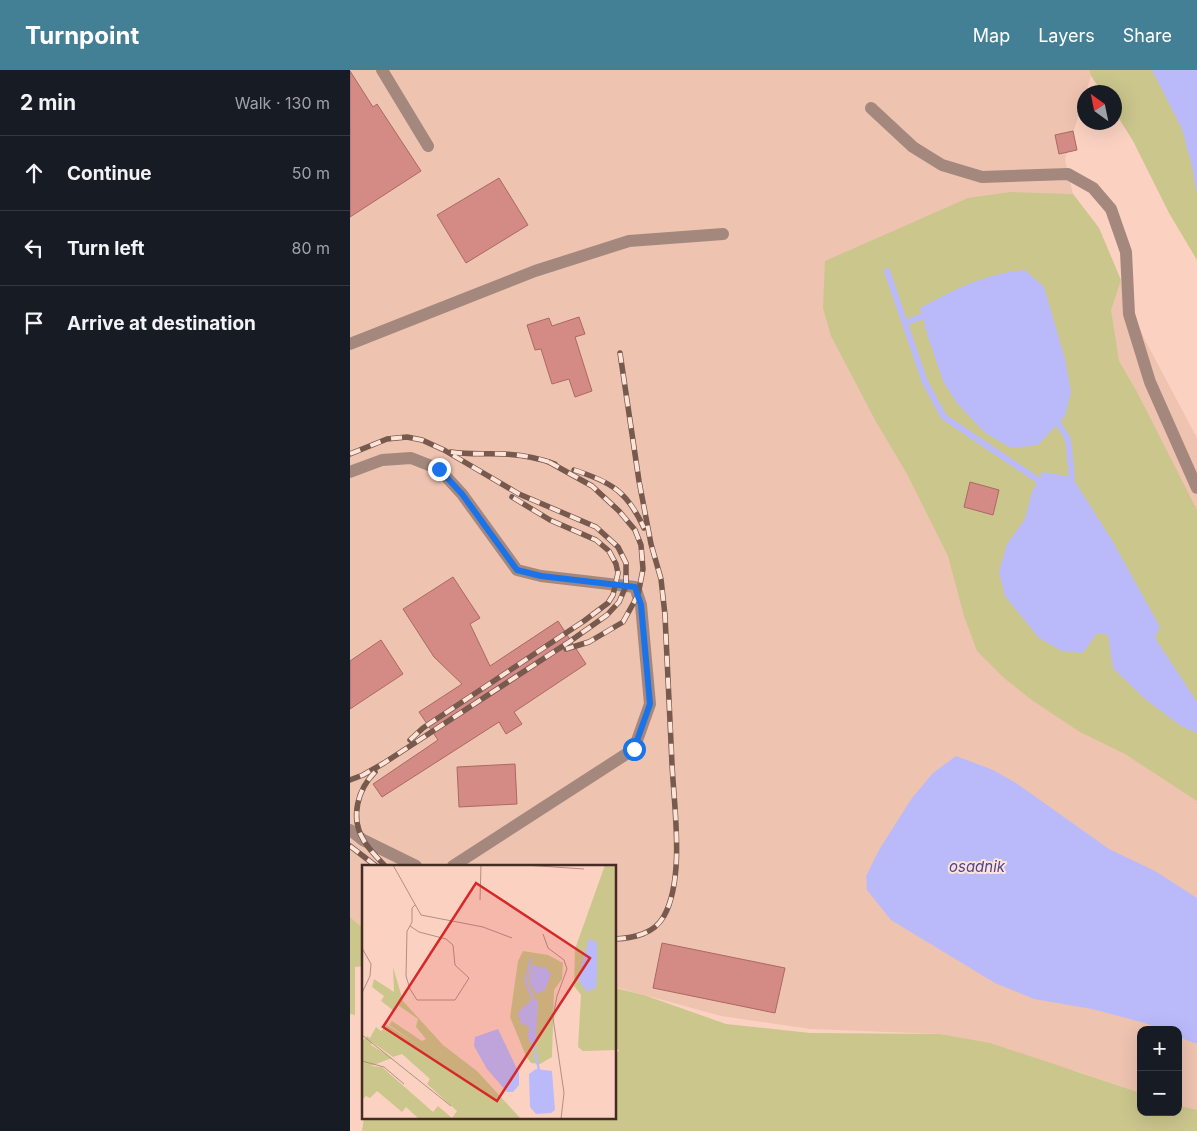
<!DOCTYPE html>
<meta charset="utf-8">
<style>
body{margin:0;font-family:Inter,sans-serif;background:#20242c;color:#f1f3f6}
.controls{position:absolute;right:15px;bottom:15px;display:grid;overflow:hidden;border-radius:10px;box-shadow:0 5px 20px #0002}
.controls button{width:45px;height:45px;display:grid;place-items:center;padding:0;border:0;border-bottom:1px solid #363941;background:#171b24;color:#f1f3f6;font:25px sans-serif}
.compass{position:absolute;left:727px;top:15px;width:45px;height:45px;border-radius:50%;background:#171b24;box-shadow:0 5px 20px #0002;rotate:327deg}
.stop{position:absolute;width:15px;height:15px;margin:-11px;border:4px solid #1a73e8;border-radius:50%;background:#fff}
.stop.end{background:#1a73e8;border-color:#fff;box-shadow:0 1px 5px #0008}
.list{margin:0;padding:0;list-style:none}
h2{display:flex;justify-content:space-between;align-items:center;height:65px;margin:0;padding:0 20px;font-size:21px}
h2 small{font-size:16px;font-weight:400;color:#9ea1a6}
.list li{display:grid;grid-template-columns:32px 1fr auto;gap:15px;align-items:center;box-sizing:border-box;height:75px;padding:0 20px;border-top:1px solid #363941}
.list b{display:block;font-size:19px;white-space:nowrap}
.list em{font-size:16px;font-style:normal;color:#9ea1a6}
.icon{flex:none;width:28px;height:28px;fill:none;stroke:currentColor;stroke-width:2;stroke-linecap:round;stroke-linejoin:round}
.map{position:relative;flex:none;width:847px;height:1061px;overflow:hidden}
header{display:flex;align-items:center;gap:30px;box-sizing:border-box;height:70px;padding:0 25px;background:#438096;color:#fff}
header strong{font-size:24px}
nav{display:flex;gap:28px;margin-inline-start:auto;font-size:18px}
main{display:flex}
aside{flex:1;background:#171b24}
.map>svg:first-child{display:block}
</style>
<header>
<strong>Turnpoint</strong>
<nav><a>Map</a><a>Layers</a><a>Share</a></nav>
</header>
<main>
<aside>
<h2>2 min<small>Walk · 130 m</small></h2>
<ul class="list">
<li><svg class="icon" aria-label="ahead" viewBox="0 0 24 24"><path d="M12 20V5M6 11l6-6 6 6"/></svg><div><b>Continue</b></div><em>50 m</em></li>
<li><svg class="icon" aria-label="left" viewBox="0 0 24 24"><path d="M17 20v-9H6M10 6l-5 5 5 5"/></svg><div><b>Turn left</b></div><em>80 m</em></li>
<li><svg class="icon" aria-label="arrive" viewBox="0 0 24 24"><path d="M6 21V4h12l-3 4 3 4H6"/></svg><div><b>Arrive at destination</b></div></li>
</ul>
</aside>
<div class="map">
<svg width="847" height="1061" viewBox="0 0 847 1061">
<rect width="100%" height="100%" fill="#fbd2c2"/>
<!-- built -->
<path fill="#eec3b0" d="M0 0H739L741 6 715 89 723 124 749 158 794 268 847 368V1040L828 1035V960H791V1023L729 1002 590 964 460 959 371 946 265 917V796H14V859L0 847Z"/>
<!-- green -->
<g fill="#cbc68c">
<path d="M739 0H847V190L819 143 783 71 765 42 764 22H752L741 6Z"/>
<path d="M661 122 723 124 749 158 771 210 761 240 769 291 787 322 847 440V731L775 684 730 662 683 631 654 608 627 581 614 546 598 486 557 404 525 350 481 266 473 238 475 191 618 128Z"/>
<path d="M0 847 14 859V896L5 897V945L0 944Z"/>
<path d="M265 918 294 925 376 954 460 963 590 964 640 973 791 1023V1042H828V1035L847 1040V1061H12L14 1047H265V986L269 980 265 978Z"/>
</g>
<!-- water -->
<g fill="#babafb">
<path d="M802 0H847V124L842 96 832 59Z"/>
<path d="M675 200 694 217 715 289 721 322 715 346 688 375 661 378 634 362 607 333 594 313 579 270 570 238C606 219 634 204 675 200Z"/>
<path d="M693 402 722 407 763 472 810 557 805 568 847 632V663L831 656 795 629 763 598 758 565 747 563 733 583 712 581 689 568 655 526 649 502 657 474 675 449 682 422Z"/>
<path d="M606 686 643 700 666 713 759 779 805 801 847 828V974L828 967V960H811L795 953 742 939 684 929 645 913 541 850 517 820 516 806 529 780 562 728 583 703Z"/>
</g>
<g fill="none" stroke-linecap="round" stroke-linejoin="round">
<!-- stream -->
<g stroke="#babafb" stroke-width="6">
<path d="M537 201 575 312 594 347 688 410"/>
<path d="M555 253 573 246"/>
<path d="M708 353 718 369 722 407"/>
</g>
</g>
<!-- building -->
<g fill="#d48b86" stroke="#aa6864">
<path d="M0 1 23 37 27 34 71 101 0 147Z"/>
<path d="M723 61 727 80 709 84 705 65Z"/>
<path d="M149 108 178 155 116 193 87 145Z"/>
<path d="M229 247 235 264 225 267 242 321 225 327 219 309 202 314 191 279 185 280 177 255 199 248 202 256Z"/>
<path d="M620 412 649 420 643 445 614 437Z"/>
<path d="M103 507 130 548 120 554 140 596 208 551 236 594 164 642 172 654 156 664 149 652 32 727 23 714 88 670 69 642 112 614 84 587 53 539Z"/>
<path d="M31 570 53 604 0 639V591Z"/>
<path d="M165 694 167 734 109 737 107 697Z"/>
<path d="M312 873 435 898 425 943 303 918Z"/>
</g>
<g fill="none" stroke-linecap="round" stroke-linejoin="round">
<!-- minor -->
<g stroke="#a4887d" stroke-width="12">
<path d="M32 0 78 76"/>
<path d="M521 38 563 77 592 95 632 107 718 104 743 118 761 139 776 182 779 244 800 312 847 418"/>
<path d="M0 274 185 201 279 171 373 164"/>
<path d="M0 402 32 390 61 388 89 399 112 424 167 500 191 506 285 517 291 535 300 634 284 679 103 796"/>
<path d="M0 760 13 770 66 796"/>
</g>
<!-- rail casing -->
<g stroke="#77594d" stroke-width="5.5">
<g id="rail">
<path d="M101 382C120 385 137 383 155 384 172 385 189 388 205 394"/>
<path d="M0 384 37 369 57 367 72 370 94 380 169 424 246 457 268 477 276 493V516L269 532 257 545 219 572 34 693 13 705 0 710"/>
<path d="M199 392 242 416 269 441 285 460 291 475 293 499 288 525 273 552 239 572 216 579"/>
<path d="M224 400C261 412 277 421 294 458"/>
<path d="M60 670 73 658 234 551 258 533 263 525 268 503 266 494 259 481 246 470 200 450 162 427"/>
<path d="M25 702C8 719 0 747 13 769 18 779 28 788 35 796"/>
<path d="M0 776 26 796"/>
<path d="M265 869C284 868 304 864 314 846 335 808 324 737 322 694 320 645 317 595 315 545L311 509 301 474 289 411 270 283"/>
</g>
</g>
<!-- rail -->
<use href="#rail" stroke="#fee3d8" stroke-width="4" stroke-dasharray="11" stroke-linecap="butt"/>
</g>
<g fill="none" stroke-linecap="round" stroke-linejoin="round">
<!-- route -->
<path stroke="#1a73e8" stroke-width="6" d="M89 399 112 424 167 500 191 506 285 517 291 535 300 634 284 679"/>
</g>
<g text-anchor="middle" stroke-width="4" stroke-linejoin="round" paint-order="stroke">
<!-- water labels -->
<g font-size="15" font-style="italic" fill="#4c4692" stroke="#fee3d8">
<text x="627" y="802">osadnik</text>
</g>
</g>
<!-- overview -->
<g transform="translate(12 795)">
<rect width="254" height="254" fill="#fbd2c2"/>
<path d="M243 0H254V185L221 186 216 182 219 130 212 121 213 84ZM161 86 186 90 201 98 200 114 192 125 190 192 178 199 169 198 164 191 148 152 156 96ZM31 102 41 136 81 180 115 206 159 254H57L44 242 40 247 15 226 8 233 4 231 0 235V177L5 171 8 173 14 162 19 166 25 160 55 179 27 160 30 156 60 176 64 174 54 162 56 154 36 140 32 146 19 136 22 131 10 122 12 114 32 127ZM10 177 31 192 40 189 68 214 65 219 95 246 90 253 76 241 71 247 20 202 9 201 30 193 9 180Z" fill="#cbc68c" fill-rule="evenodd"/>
<path d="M227 74 235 77V117L233 124 224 126 216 114ZM170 100 184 103 189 109 183 125 174 129 167 117ZM172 133 176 137 173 187 166 173 167 161 159 159 156 147ZM136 164 157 208V220L151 227H145L125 204 112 181 113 172ZM174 204 190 206 193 245 189 248 174 249 168 242 167 209Z" fill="#babafb"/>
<path fill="none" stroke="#babafb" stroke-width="2.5" d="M169 93 164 117 171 134M173 187 177 205"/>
<path fill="none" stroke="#b28f82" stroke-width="1" d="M31 0 59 50 121 62 150 73M163 0 222 4M118 35 119 0M48 61 57 67 84 74 91 80 93 100 107 113 93 135H55L48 124 44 111 45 66 48 61 50 57V43L53 40M181 69 186 83 202 95 205 104 195 131 191 153 202 228 199 254M0 83 9 99 8 111 0 128M0 170 89 241M0 196 22 202 42 219"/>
<path fill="#d62828" fill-opacity="0.15" stroke="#d62828" stroke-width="2.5" d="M114 18 228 93 135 236 21 162Z"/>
<rect width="254" height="254" fill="none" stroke="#452b21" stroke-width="2.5"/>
</g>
</svg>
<div class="controls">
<button>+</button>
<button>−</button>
</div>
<svg class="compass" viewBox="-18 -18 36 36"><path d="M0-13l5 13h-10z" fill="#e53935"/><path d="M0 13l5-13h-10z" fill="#9ea1a6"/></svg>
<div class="stop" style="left:284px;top:679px"></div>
<div class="stop end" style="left:89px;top:399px"></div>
</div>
</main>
